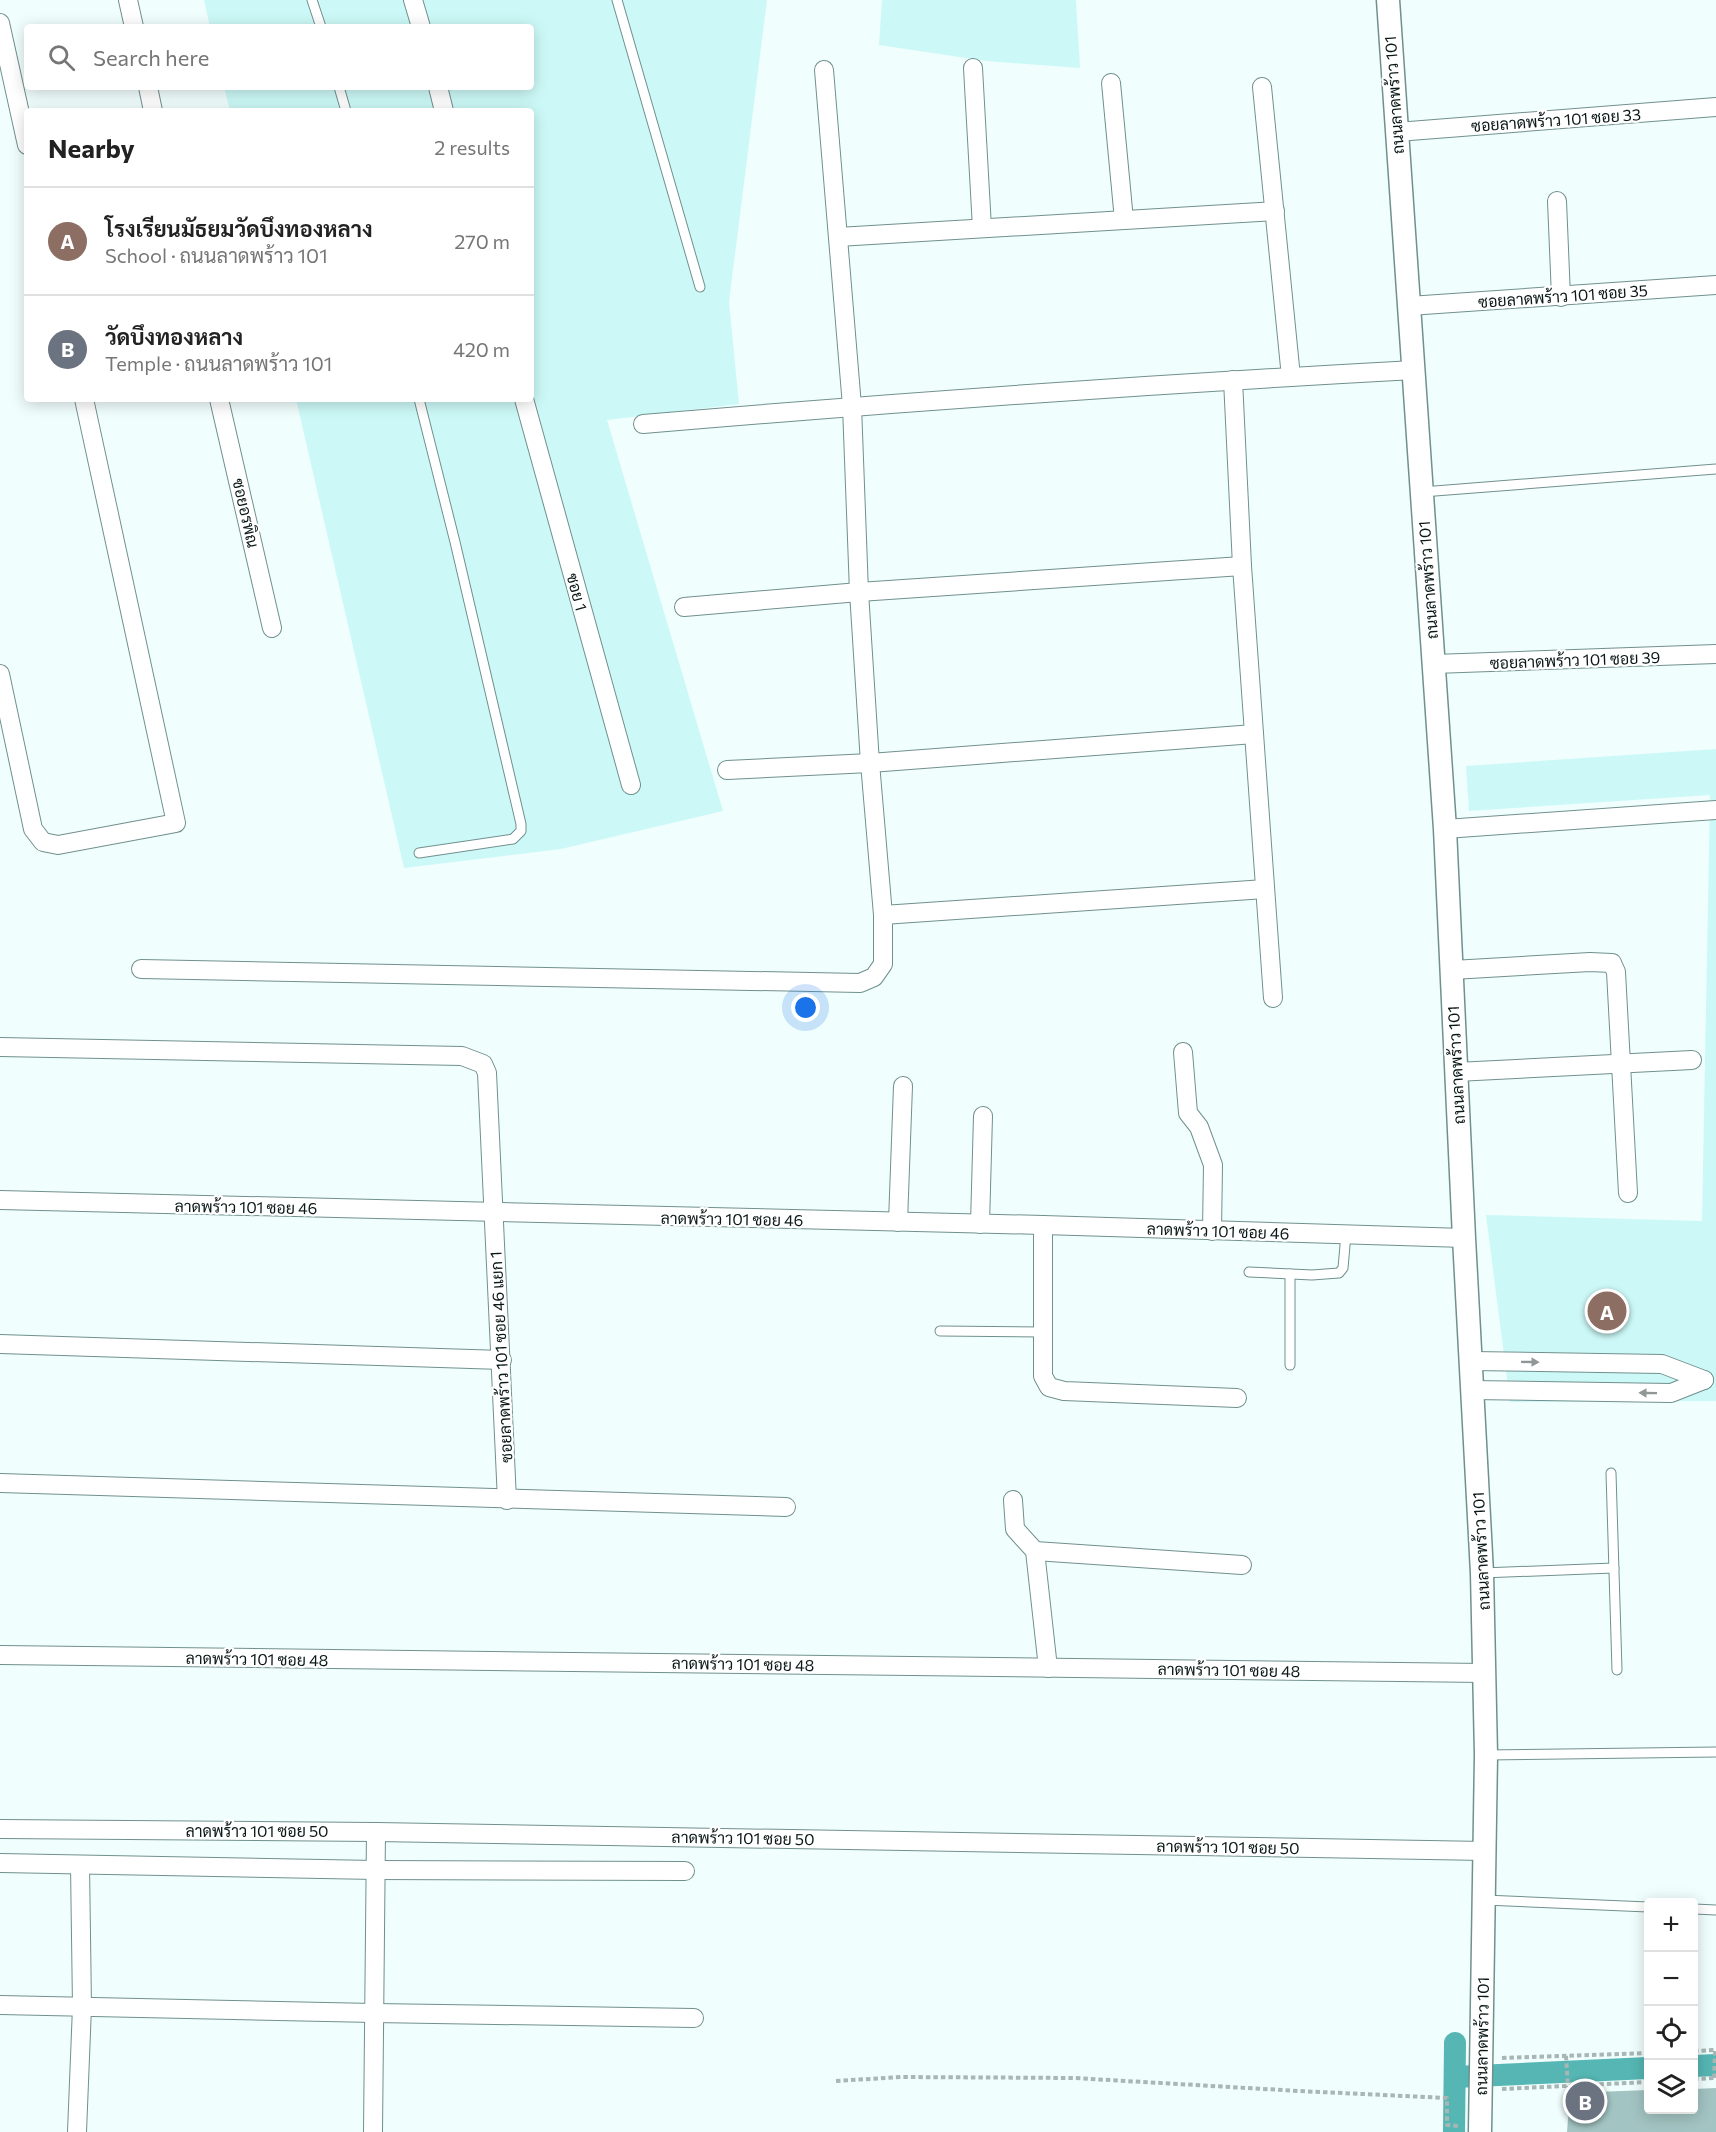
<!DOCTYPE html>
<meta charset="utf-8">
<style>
body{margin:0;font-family:Commissioner,Sarabun,sans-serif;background:#f6f6f6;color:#222}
.controls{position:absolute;right:18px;bottom:18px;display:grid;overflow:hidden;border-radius:6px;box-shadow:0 3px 15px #0003}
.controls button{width:54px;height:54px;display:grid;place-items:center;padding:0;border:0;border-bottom:2px solid #e0e0e0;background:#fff;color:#222;font:30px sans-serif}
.you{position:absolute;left:806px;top:1008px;width:21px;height:21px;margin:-15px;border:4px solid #fff;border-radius:50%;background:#1a73e8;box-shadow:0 0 0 9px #1a73e833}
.badge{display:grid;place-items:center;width:39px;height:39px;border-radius:50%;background:#0f766e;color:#fff;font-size:20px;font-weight:700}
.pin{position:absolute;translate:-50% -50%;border:3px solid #fff;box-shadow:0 2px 6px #0006}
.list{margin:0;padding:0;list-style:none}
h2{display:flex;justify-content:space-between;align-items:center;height:78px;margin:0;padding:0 24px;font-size:26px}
h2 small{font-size:20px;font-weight:400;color:#767676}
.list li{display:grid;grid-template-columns:39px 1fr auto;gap:18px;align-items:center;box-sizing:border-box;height:108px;padding:0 24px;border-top:2px solid #e0e0e0}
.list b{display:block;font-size:22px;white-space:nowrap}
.list p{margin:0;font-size:20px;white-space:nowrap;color:#767676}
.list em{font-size:20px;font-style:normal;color:#767676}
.icon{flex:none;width:33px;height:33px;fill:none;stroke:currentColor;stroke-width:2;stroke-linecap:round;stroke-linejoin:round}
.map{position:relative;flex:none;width:1716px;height:2132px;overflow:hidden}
.search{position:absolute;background:#fff;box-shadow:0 3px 15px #0003;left:24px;top:24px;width:510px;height:66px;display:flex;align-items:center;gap:15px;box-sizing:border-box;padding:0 21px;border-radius:6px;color:#767676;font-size:22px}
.panel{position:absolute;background:#fff;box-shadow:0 3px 15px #0003;left:24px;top:108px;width:510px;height:294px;border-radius:6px}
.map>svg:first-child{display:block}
</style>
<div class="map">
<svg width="1716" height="2132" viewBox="0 0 1716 2132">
<rect width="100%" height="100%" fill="#f0fefd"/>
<!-- built -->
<g fill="#ccf9f7">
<path d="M204 0H767L729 302 739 404 607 420 723 811 561 849 404 868 296 399H531V111H230L224 87H531V27H210Z"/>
<path d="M882 0H1076L1080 68 986 61 879 45Z"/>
<path d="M1716 749V1401L1510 1402 1486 1215 1702 1221 1710 795 1469 811 1466 766Z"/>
</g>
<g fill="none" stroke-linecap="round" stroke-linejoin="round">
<!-- canal -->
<g stroke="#55b6b3" stroke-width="22">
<path d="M1694 2066 1716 2065"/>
<path d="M1455 2077 1648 2068"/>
<path d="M1454 2132 1455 2043"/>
</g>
</g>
<!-- building -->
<path fill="#a2c4c2" d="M1716 2088V2132H1567L1570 2093 1648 2090V2110H1694V2089Z"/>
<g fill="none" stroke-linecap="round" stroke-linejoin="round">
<!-- service casing -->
<g stroke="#70908e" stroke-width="11">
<g id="service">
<path d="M312 0 321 27"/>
<path d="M617 0 700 287"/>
<path d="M339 87 346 111"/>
<path d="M1422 492 1716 469"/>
<path d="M419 853 513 839 521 831V824L455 542 419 399"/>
<path d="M1249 1272 1312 1275 1339 1273 1343 1268 1346 1234"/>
<path d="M940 1331 1043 1332"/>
<path d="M1290 1365V1274"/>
<path d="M1611 1473 1617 1670"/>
<path d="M1482 1573 1614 1568"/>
<path d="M1486 1755 1716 1752"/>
<path d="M1484 1900 1648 1907"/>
<path d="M1694 1909 1716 1910"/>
</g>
</g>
<!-- minor casing -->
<g stroke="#70908e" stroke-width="20">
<g id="minor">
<path d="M128 0 134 27"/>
<path d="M413 0 421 27"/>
<path d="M0 23 27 145"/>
<path d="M973 68 982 228"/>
<path d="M1111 83 1124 220"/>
<path d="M148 87 153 111"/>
<path d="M438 87 444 111"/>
<path d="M1262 87 1291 377"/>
<path d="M1397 132 1716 107"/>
<path d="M1557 201 1561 297"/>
<path d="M838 237 1275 211"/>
<path d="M1409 306 1716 285"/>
<path d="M1233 380 1242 566 1273 998"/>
<path d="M219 399 272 628"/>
<path d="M524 399 631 785"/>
<path d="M643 424C900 402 1156 384 1414 370"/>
<path d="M684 607 859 592 1242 566"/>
<path d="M1434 664 1716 654"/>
<path d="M0 674 33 829 43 842 58 845 176 823 84 399"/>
<path d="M727 770 870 763 1254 734"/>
<path d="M1445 829 1716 810"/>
<path d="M883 915 1265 889"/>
<path d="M141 969 860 983 874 977 883 964V915L870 763 859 592 852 406 824 70"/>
<path d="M1452 970 1590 962 1612 963 1616 972 1628 1193"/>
<path d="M0 1047 462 1056 483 1064 487 1073 507 1500"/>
<path d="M1183 1052 1188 1113 1199 1127 1213 1165 1212 1231"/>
<path d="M1456 1072 1692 1060"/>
<path d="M0 1200 1043 1225 1464 1238"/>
<path d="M898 1222 903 1086"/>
<path d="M980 1224 983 1116"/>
<path d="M1043 1225V1376L1049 1387 1064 1391 1237 1398"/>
<path d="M0 1344 502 1360"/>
<path d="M1471 1361 1662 1364 1704 1380"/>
<path d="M1472 1390 1671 1393 1704 1380"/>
<path d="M0 1483 786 1507"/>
<path d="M1013 1500 1015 1529 1035 1551 1048 1668"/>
<path d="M1035 1551 1242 1565"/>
<path d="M0 1655 1485 1673"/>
<path d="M0 1829 376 1832 1485 1851"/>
<path d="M0 1863 376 1870 685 1871"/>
<path d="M0 2005 374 2013 694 2018"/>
<path d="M77 2132 82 2007 80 1865"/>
<path d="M373 2132 376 1832"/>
</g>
</g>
<!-- tertiary casing -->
<g stroke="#70908e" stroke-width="25">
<path id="tertiary" d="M1388 0 1445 829 1464 1238 1482 1573 1486 1755 1480 2132"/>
</g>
<!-- path -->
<g stroke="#a8b6b5" stroke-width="4" stroke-dasharray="4.5 3" stroke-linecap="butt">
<path d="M1694 2051 1715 2050"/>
<path d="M1566 2056 1568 2087"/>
<path d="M1502 2058 1648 2053"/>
<path d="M1714 2078 1715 2050"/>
<path d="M1694 2079 1715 2078"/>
<path d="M836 2081 901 2077 1074 2078 1299 2091 1447 2098V2125L1458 2126"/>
<path d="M1502 2089 1648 2082"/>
</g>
<!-- service -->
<use href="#service" stroke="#fff" stroke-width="9"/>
<!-- minor -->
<use href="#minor" stroke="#fff" stroke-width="18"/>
<!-- tertiary -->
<use href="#tertiary" stroke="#fff" stroke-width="22"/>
</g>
<!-- one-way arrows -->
<defs><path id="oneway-solid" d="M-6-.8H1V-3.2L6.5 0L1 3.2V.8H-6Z" transform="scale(1.5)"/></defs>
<g fill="#919797">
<use href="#oneway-solid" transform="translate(1530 1362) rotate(1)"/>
<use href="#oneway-solid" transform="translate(1648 1393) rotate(-179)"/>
</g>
<g text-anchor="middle" stroke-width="4.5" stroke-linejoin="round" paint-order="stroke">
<!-- street labels -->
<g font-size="16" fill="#0b1817" stroke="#fff">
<text transform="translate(1394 95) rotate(-94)" y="6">ถนนลาดพร้าว 101</text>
<text transform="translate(1556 120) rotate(-4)" y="6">ซอยลาดพร้าว 101 ซอย 33</text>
<text transform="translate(1563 296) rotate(-4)" y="6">ซอยลาดพร้าว 101 ซอย 35</text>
<text transform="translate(246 513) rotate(77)" y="6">ซอยอรพิณ</text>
<text transform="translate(1428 580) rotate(-94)" y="6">ถนนลาดพร้าว 101</text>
<text transform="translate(577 592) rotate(75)" y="6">ซอย 1</text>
<text transform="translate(1575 660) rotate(-2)" y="6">ซอยลาดพร้าว 101 ซอย 39</text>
<text transform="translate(1456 1065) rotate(-93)" y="6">ถนนลาดพร้าว 101</text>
<text transform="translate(246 1207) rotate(1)" y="6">ลาดพร้าว 101 ซอย 46</text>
<text transform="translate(732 1219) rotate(1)" y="6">ลาดพร้าว 101 ซอย 46</text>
<text transform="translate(1218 1231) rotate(2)" y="6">ลาดพร้าว 101 ซอย 46</text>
<text transform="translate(501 1357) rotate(-93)" y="6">ซอยลาดพร้าว 101 ซอย 46 แยก 1</text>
<text transform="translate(1481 1551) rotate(-93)" y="6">ถนนลาดพร้าว 101</text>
<text transform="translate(257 1659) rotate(1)" y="6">ลาดพร้าว 101 ซอย 48</text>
<text transform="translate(743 1664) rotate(1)" y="6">ลาดพร้าว 101 ซอย 48</text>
<text transform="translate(1229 1670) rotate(1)" y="6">ลาดพร้าว 101 ซอย 48</text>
<text x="257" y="1837">ลาดพร้าว 101 ซอย 50</text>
<text transform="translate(743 1838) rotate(1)" y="6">ลาดพร้าว 101 ซอย 50</text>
<text transform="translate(1228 1847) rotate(1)" y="6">ลาดพร้าว 101 ซอย 50</text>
<text transform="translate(1482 2036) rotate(-89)" y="6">ถนนลาดพร้าว 101</text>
</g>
</g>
</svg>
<div class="controls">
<button>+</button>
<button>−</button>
<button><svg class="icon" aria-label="locate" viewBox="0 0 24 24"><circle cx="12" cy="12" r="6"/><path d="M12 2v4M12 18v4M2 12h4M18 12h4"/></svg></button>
<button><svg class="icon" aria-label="layers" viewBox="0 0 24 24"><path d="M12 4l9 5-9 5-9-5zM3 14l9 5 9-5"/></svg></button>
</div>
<div class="you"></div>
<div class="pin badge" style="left:1607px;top:1311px;background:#8d6e63">A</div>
<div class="pin badge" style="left:1585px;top:2101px;background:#6b7280">B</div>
<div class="search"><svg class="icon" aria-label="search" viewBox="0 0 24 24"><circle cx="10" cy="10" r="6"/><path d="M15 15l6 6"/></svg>Search here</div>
<section class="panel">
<h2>Nearby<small>2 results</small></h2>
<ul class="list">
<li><span class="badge" style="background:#8d6e63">A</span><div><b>โรงเรียนมัธยมวัดบึงทองหลาง</b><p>School · ถนนลาดพร้าว 101</p></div><em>270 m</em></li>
<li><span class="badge" style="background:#6b7280">B</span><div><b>วัดบึงทองหลาง</b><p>Temple · ถนนลาดพร้าว 101</p></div><em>420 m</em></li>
</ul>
</section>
</div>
